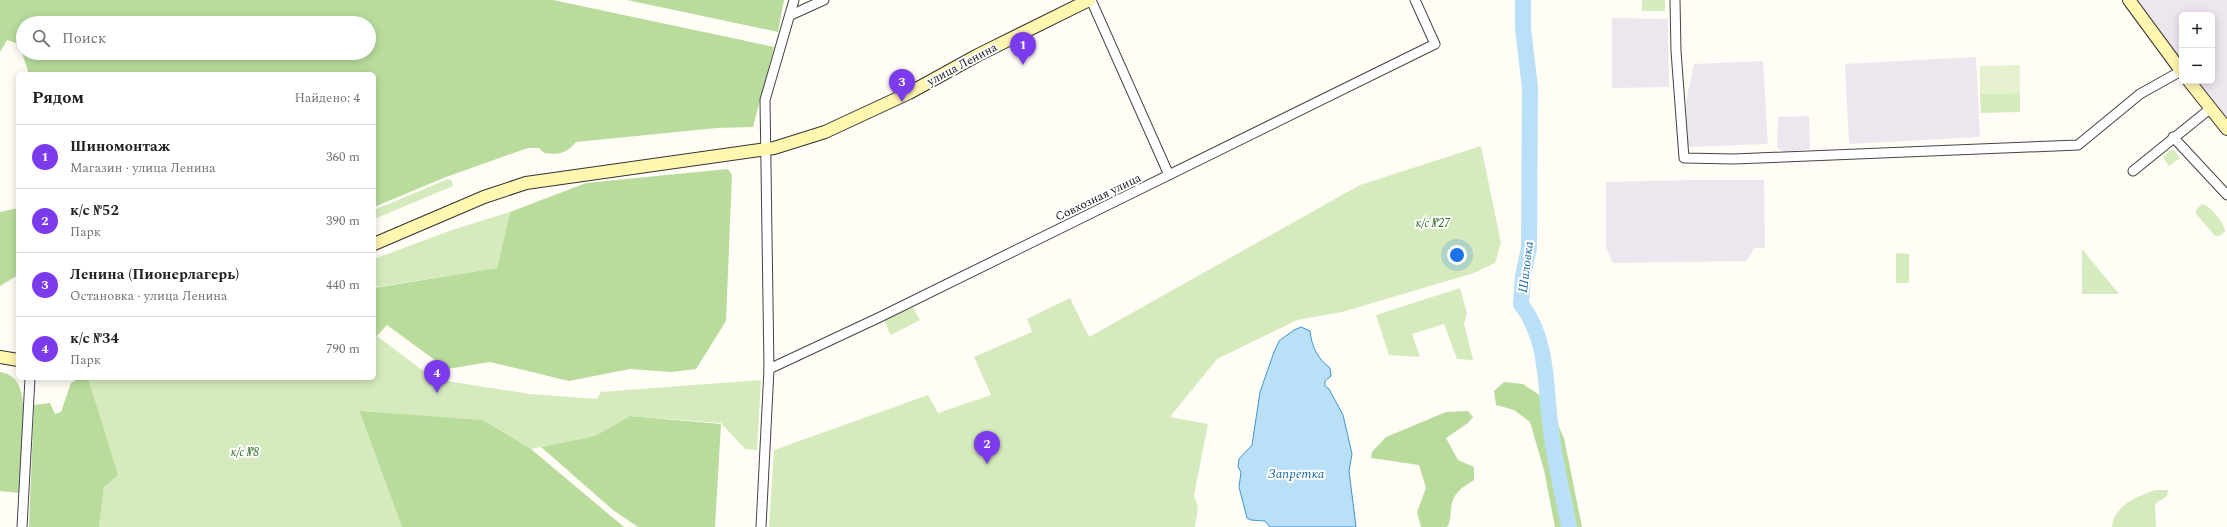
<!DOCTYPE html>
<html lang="ru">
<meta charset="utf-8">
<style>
body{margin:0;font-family:Spectral,serif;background:#f2f2f2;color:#202124}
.controls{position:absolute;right:12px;top:12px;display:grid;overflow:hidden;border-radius:6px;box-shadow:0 2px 10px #0003}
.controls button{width:36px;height:36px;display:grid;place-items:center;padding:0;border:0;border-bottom:1px solid #e0e0e0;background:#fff;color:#202124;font:20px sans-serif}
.you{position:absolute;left:1457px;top:255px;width:14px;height:14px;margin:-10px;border:3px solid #fff;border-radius:50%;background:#1a73e8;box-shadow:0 0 0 6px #1a73e833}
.badge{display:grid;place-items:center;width:26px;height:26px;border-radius:50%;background:#7c3aed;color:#fff;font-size:13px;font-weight:700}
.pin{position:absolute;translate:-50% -33px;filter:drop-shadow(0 1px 2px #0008)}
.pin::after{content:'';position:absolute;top:21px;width:14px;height:12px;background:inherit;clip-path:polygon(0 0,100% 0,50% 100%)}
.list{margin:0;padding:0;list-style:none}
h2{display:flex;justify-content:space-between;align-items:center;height:52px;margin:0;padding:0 16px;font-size:17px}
h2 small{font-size:13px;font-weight:400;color:#757577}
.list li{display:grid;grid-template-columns:26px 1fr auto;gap:12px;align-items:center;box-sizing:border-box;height:64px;padding:0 16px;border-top:1px solid #e0e0e0}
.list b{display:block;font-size:15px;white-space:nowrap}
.list p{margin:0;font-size:13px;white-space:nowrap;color:#757577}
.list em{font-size:13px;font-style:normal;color:#757577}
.icon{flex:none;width:22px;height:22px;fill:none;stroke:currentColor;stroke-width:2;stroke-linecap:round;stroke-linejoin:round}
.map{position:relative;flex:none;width:2227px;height:527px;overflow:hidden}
.search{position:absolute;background:#fff;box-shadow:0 2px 10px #0003;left:16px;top:16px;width:360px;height:44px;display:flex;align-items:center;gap:10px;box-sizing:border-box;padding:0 14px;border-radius:22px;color:#757577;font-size:15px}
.panel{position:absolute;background:#fff;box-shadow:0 2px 10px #0003;left:16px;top:72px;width:360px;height:308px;border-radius:6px}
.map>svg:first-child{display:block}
</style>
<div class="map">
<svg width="2227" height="527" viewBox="0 0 2227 527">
<rect width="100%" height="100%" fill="#fffdf5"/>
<!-- industrial -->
<g fill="#eee6ef">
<path d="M2131 0H2227V123L2194 81H2212V15H2182V65Z"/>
<path d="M1612 18 1668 19 1669 87 1612 88Z"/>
<path d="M1976 57 1980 137 1849 144 1845 64Z"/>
<path d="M1763 61 1768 144 1688 147 1686 101 1694 64Z"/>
<path d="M1809 116 1810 149 1783 152 1777 147 1778 117Z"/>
<path d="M1691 180H1764L1765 248H1754L1747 261 1613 263 1606 248V182Z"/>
</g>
<!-- green -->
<g fill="#d5ebbd">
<rect x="1642" y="0" width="23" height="11"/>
<path d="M2020 93V112L1981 113 1980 94Z"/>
<path d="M1481 146 1501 243 1495 263 1474 273 1342 312 1297 320 1217 359 1170 417 1208 424 1194 495 1198 508 1195 527H769L774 450 928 395 938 413 991 395 974 357 1032 332 1027 319 1070 298 1089 337 1360 185Z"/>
<path d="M2173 149 2180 158 2169 166 2163 157Z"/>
<path d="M448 179 452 181 453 186 374 219V210Z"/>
<path d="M2202 204C2211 206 2224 223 2225 232L2219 236H2215L2196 214V210Z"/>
<path d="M510 212 497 268 377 287 374 279V259L449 231Z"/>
<path d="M2082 249 2119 294H2082Z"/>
<path d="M1896 253 1909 254V283H1896Z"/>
<path d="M1460 288 1467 314 1464 323 1473 360 1457 359 1444 324 1412 334 1420 357 1389 355 1376 315Z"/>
<path d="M912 306 920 320 891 335 884 321Z"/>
<path d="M377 336 434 379 530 394 597 399 601 392 761 380 757 450 745 449 721 423 630 416 595 436 531 449 483 420 359 412 402 527H99L104 486 96 404 88 378H374V339Z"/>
<path d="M2155 490H2168L2167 496 2155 504 2156 527H2112C2114 505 2137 497 2155 490Z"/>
</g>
<!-- forest -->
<g fill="#b9dc9c" fill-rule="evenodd">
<path d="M0 0H553L774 47 753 127 717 128 576 142C566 154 558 155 544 153L539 148H528L446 177 374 207V74H29L19 44 7 40 0 52ZM23 23H369V53H23Z"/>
<path d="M627 0H784L778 32Z"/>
<path d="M728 169 732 175 726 321 696 369 671 372 630 369 569 381 490 362 447 369 387 325 374 339V288L497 268 510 212 586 183Z"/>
<path d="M18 208V275L0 286V212Z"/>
<path d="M0 372C8 373 16 378 19 386 29 410 20 465 19 493L0 491Z"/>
<path d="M88 378 118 475 104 487 99 527H29L34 405 50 403 55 414 61 412 71 383 78 379Z"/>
<path d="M1504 382 1523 384 1538 394 1554 416 1564 438 1582 527H1555L1544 470 1530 422 1514 410 1496 405 1494 391Z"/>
<path d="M359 411 483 420 531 449 624 527H402Z"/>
<path d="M1468 411 1473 417 1468 423 1446 438 1458 460 1474 467V480C1462 487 1452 494 1451 509 1450 516 1451 521 1447 527H1421L1417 512 1426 488 1419 465 1371 458 1372 452 1386 437 1446 412Z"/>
<path d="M630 416 721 424 715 527H638L613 510 541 447 595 436Z"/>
</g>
<!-- pitch -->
<path fill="#e6f2cf" d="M2020 65V93L1980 94V66Z"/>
<!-- water -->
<path fill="#b9e0f7" stroke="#3f96cf" d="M1301 327 1310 331C1312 347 1317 358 1330 368L1331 376 1325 381V386L1329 389 1343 415 1347 432 1352 454 1349 471 1356 527H1270L1265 521 1251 520 1247 518 1239 487 1241 472 1238 467 1239 459 1252 445 1260 392 1274 352 1279 341 1294 330Z"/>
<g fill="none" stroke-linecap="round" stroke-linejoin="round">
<!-- river -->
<path stroke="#b9e0f7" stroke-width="16" d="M1523 0V29L1530 88 1529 248 1523 276 1521 304C1549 341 1545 387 1551 431 1555 463 1563 495 1569 527"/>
<!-- street casing -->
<g stroke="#444" stroke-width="11">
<g id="street">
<path d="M1091 0 1169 175"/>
<path d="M1675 0 1676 51 1684 158 1734 159 2078 145 2140 94 2181 71"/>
<path d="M791 15 824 0"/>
<path d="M2173 137 2227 195"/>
<path d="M2133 171 2211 108"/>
<path d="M769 369 878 318 1435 44 1415 0"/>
<path d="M22 527 30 378"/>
<path d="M761 527 769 369 765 100 794 0"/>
</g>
</g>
<!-- secondary casing -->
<g stroke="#333" stroke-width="14">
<g id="secondary">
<path d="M2129 0 2182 72"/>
<path d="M2189 81 2227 129"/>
<path d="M374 244 484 197 526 183 774 148 825 132 909 93 978 55 1089 0"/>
<path d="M0 357 18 360"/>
</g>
</g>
<!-- street -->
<use href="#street" stroke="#fff" stroke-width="9"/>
<!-- secondary -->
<use href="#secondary" stroke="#fff6b0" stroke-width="12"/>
</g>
<g text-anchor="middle" stroke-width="4" stroke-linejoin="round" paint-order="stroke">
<!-- street labels -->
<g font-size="12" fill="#111" stroke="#fff">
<text transform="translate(962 64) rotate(-28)" y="4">улица Ленина</text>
<text transform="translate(1098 197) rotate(-26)" y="4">Совхозная улица</text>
</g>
<!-- park labels -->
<g font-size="12" font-style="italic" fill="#2f6b1f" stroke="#fff">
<text x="1433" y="227">к/с №27</text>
<text x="245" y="456">к/с №8</text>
</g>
<!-- water labels -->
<g font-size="13" font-style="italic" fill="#1768a6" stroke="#fff">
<text transform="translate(1525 267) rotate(-83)" y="5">Шиловка</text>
<text x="1296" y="478">Запретка</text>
</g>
</g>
</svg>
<div class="controls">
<button>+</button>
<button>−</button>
</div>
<div class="you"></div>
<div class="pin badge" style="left:1023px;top:65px">1</div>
<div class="pin badge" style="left:987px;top:464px">2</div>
<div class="pin badge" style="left:902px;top:102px">3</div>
<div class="pin badge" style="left:437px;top:393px">4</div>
<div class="search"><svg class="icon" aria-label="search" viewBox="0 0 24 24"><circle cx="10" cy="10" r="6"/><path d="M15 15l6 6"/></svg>Поиск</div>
<section class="panel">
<h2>Рядом<small>Найдено: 4</small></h2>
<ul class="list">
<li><span class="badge">1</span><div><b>Шиномонтаж</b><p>Магазин · улица Ленина</p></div><em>360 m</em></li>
<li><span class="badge">2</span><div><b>к/с №52</b><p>Парк</p></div><em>390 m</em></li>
<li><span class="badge">3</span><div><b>Ленина (Пионерлагерь)</b><p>Остановка · улица Ленина</p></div><em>440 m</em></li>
<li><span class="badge">4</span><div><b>к/с №34</b><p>Парк</p></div><em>790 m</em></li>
</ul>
</section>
</div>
